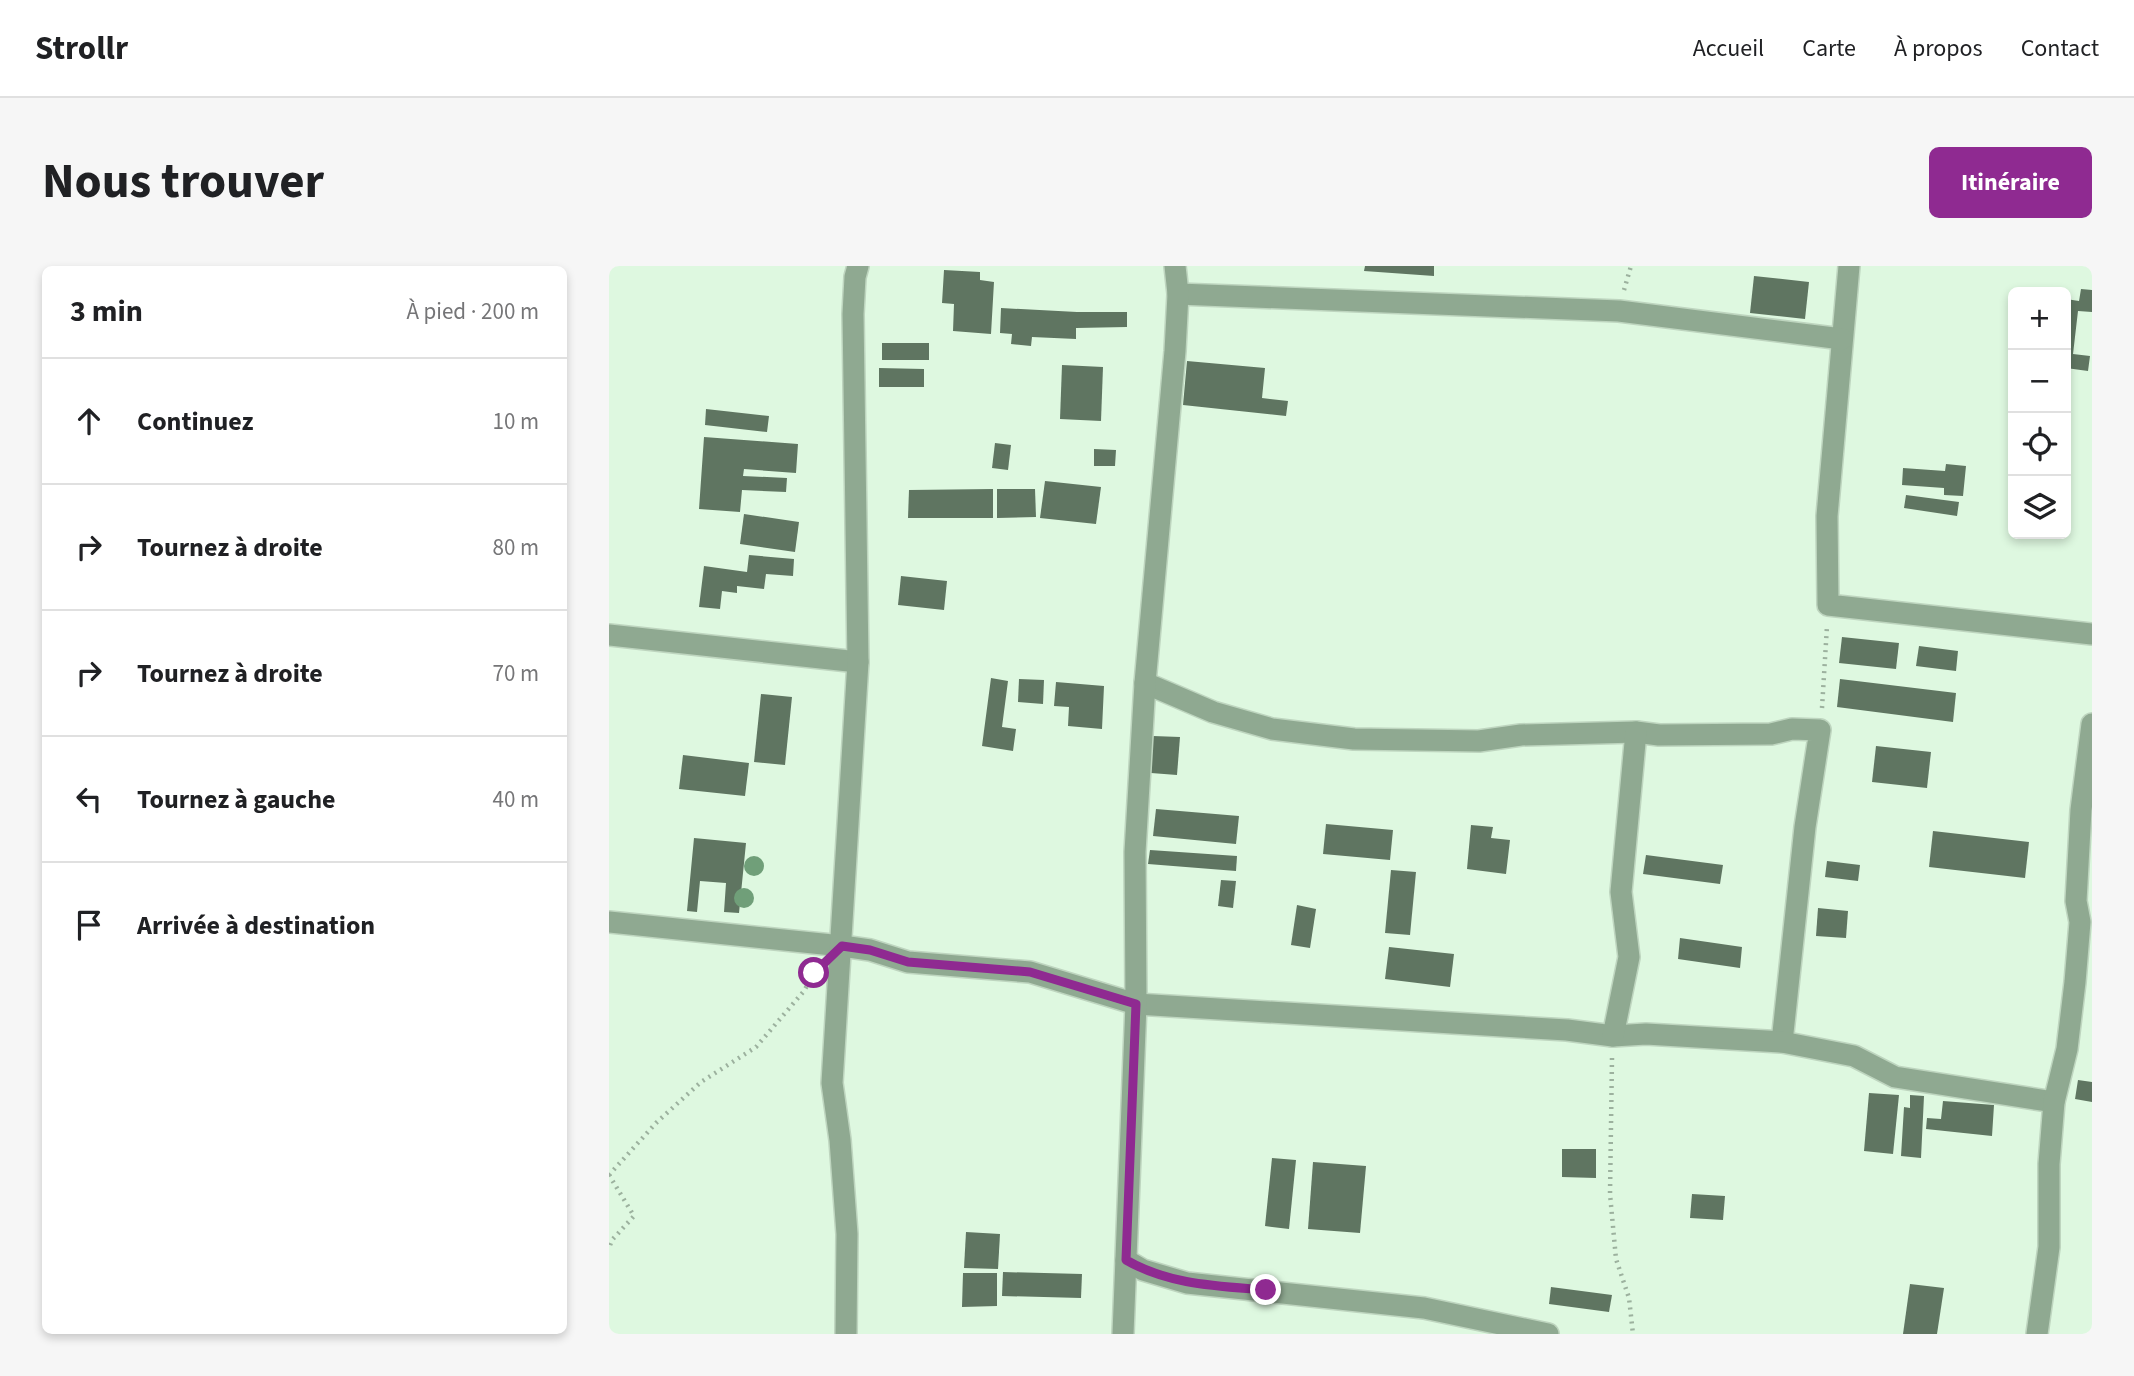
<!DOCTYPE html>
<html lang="fr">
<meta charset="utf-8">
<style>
body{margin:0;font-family:"Source Sans 3",sans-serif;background:#f6f6f6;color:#202124}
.controls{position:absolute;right:21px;top:21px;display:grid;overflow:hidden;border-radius:10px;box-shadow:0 4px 10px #0003}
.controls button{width:63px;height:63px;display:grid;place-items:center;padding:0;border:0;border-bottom:2px solid #e0e0e0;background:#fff;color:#202124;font:35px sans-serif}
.stop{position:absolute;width:21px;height:21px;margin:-16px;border:5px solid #8f2a91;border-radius:50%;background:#fff}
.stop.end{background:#8f2a91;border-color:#fff;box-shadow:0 2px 7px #0008}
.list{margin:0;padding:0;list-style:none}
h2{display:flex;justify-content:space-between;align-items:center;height:91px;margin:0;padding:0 28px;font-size:30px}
h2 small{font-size:23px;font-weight:400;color:#757577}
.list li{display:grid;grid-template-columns:46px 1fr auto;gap:21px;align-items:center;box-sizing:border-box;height:126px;padding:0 28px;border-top:2px solid #e0e0e0}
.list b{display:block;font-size:26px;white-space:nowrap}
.list em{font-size:23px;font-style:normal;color:#757577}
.icon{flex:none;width:38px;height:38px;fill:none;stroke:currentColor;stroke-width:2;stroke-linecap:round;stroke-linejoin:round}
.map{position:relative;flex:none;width:1483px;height:1068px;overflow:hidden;border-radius:10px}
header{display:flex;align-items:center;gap:42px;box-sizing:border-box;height:98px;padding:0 35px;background:#fff;border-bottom:2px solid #e0e0e0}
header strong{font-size:33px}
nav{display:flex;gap:38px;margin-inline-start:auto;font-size:24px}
.intro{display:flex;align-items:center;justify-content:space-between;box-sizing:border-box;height:168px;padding:0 42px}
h1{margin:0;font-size:49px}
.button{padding:18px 32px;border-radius:10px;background:#8f2a91;color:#fff;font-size:24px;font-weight:700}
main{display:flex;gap:42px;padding:0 42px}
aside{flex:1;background:#fff;border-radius:10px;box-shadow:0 4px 10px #0003}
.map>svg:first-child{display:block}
</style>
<header>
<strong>Strollr</strong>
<nav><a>Accueil</a><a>Carte</a><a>À propos</a><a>Contact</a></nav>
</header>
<div class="intro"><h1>Nous trouver</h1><a class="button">Itinéraire</a></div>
<main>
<aside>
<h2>3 min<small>À pied · 200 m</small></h2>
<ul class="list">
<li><svg class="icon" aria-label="ahead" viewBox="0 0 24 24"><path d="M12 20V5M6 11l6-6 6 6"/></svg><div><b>Continuez</b></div><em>10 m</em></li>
<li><svg class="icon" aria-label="right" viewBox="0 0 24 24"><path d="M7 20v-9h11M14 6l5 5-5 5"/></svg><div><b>Tournez à droite</b></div><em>80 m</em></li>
<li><svg class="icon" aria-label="right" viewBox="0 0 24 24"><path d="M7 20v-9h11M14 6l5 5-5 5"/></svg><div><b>Tournez à droite</b></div><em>70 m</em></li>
<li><svg class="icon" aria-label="left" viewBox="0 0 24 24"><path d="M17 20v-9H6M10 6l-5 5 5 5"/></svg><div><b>Tournez à gauche</b></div><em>40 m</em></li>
<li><svg class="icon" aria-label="arrive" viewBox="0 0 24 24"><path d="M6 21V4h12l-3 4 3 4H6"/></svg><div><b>Arrivée à destination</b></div></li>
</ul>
</aside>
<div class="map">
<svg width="1483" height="1068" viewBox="0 0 1483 1068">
<rect width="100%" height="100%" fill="#def8e0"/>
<!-- building -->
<g fill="#5f7561">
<path d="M756 0H825V10L755 5Z"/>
<path d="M335 4 371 6V14L385 16 382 68 344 65 345 38 333 37Z"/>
<path d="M1145 10 1200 16 1196 53 1141 47Z"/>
<path d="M1472 23 1483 24V46L1469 45 1464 88 1481 90 1479 105 1457 102V33L1470 35Z"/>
<path d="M392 42 468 46H518V61L467 62V73L423 71 422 80 402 78 403 68 391 67Z"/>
<rect x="273" y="77" width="47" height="17"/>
<path d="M578 95 656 102 653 132 679 135 677 150 574 139Z"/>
<path d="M453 99 494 101 492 155 451 153Z"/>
<path d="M270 102 315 103V121H270Z"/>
<path d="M97 143 160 150 158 166 96 159Z"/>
<path d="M95 171 189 178 187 207 135 203 134 210 178 212 177 226 133 224 131 246 90 243Z"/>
<path d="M386 177 402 179 399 204 383 202Z"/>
<path d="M485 183 507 184 506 200H485Z"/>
<path d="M1337 198 1357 200 1354 230 1335 229V222L1293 219 1294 202 1336 205Z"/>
<path d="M436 215 492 221 487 258 431 252Z"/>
<path d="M384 223V252H299L300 224Z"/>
<path d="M388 223H426L427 251 388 252Z"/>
<path d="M1297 229 1350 236 1348 250 1295 242Z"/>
<path d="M135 248 190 256 186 286 131 278Z"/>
<path d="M140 289 185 293 184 310 157 308 155 323 128 320V327L113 325 111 343 90 341 95 300 138 306Z"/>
<path d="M292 310 338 315 335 344 289 339Z"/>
<path d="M1233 371 1290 377 1287 403 1230 397Z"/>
<path d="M1310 380 1349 385 1347 405 1307 400Z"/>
<path d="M382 412 399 415 393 461 407 463 404 485 373 480Z"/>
<path d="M410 413 435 414 434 438 409 436Z"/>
<path d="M1231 413 1347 427 1344 456 1228 441Z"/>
<path d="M447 416 495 420 493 463 459 460 460 441 445 440Z"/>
<path d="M152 428 183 431 176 499 145 496Z"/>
<path d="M544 470 571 471 568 509 542 507Z"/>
<path d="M1267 480 1322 486 1318 522 1263 516Z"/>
<path d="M74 489 140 497 136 530 70 523Z"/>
<path d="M547 543 630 550 627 578 544 570Z"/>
<path d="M717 558 784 564 781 594 714 588Z"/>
<path d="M862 559 884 561 882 572 901 574 897 608 858 603Z"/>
<path d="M1324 565 1420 576 1416 612 1320 601Z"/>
<path d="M85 572 137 577 130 647 115 646 117 617 91 615 88 646 78 645Z"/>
<path d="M541 584 628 590 627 605 539 598Z"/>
<path d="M1037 589 1114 599 1111 618 1034 608Z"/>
<path d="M1218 595 1251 599 1249 615 1216 611Z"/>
<path d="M782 604 807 606 801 669 776 667Z"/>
<path d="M612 614 627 615 624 642 609 640Z"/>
<path d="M688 639 707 643 701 682 682 679Z"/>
<path d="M1209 642 1239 645 1237 672 1207 670Z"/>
<path d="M1071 672 1133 681 1131 702 1069 693Z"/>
<path d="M780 681 845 688 841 721 776 713Z"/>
<path d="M1469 814 1483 816V836L1466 833Z"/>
<path d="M1260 827 1290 829 1284 888 1255 885Z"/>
<path d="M1301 829 1315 830 1312 892 1292 890 1295 841 1301 842Z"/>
<path d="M1334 835 1385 839 1383 870 1317 863 1318 852 1332 853Z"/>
<path d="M953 883H987V912L953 911Z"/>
<path d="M663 892 687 894 680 963 656 960Z"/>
<path d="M704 896 757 900 751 967 699 963Z"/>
<path d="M1083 928 1116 930 1114 954 1081 952Z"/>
<path d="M357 966 391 968 389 1003 355 1002Z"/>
<path d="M394 1006 473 1008 472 1032 393 1030Z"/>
<path d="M354 1007H388V1040L353 1041Z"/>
<path d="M1301 1018 1335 1022 1328 1068H1294Z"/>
<path d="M942 1021 1003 1029 1000 1046 940 1038Z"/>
</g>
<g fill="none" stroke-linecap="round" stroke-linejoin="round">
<!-- street casing -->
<g stroke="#bed5bf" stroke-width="24">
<g id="street">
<path d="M1240 0 1218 250 1219 339 1483 368"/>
<path d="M569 28 1010 45 1233 73"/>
<path d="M0 369 249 396"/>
<path d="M536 417 604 446 663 463 745 473 870 475 912 469 1027 466 1050 469 1162 468 1183 463 1211 464 1196 561 1173 776"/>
<path d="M0 656 233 680 261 684 299 696 421 706 527 738 958 764 1004 770 1037 768 1173 776 1245 790 1286 811 1445 836"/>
<path d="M1004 770 1020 691 1012 626 1027 466"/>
<path d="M517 994 534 1004 578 1017 815 1042 939 1068"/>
<path d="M237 1068 238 968 231 874 223 817 249 396 244 48 246 11 249 0"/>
<path d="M514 1068 527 738 526 586 536 417 566 85 569 28 566 0"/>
<path d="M1428 1068 1440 981V898L1445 836 1458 783 1466 716 1471 656 1467 635 1472 544 1483 458"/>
</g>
</g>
<!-- path -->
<g stroke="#9cb19e" stroke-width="4.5" stroke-dasharray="2 5" stroke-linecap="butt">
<path d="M1015 24 1022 0"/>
<path d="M1213 442 1218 360"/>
<path d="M1003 792 1001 928 1007 993 1020 1032 1024 1068"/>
<path d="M0 909 47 857 92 816 147 781 195 725 206 705"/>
<path d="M0 909 25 950 3 974 0 982"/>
</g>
<!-- street -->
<use href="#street" stroke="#8fa991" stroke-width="21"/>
</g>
<!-- trees -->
<g fill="#709f79">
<circle cx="145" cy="600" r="10"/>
<circle cx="135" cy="632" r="10"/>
</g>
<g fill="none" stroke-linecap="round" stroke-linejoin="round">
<!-- route -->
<path stroke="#8f2a91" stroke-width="9" d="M205 707 233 680 261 684 299 696 421 706 527 738 517 994C560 1019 609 1020 657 1024"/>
</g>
</svg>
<div class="controls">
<button>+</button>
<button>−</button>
<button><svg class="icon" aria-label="locate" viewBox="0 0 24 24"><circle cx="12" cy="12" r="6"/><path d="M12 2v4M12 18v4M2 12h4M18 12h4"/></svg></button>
<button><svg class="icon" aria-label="layers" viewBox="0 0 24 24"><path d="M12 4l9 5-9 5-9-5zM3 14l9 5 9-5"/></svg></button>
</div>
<div class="stop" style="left:205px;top:707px"></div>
<div class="stop end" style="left:657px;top:1024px"></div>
</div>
</main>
